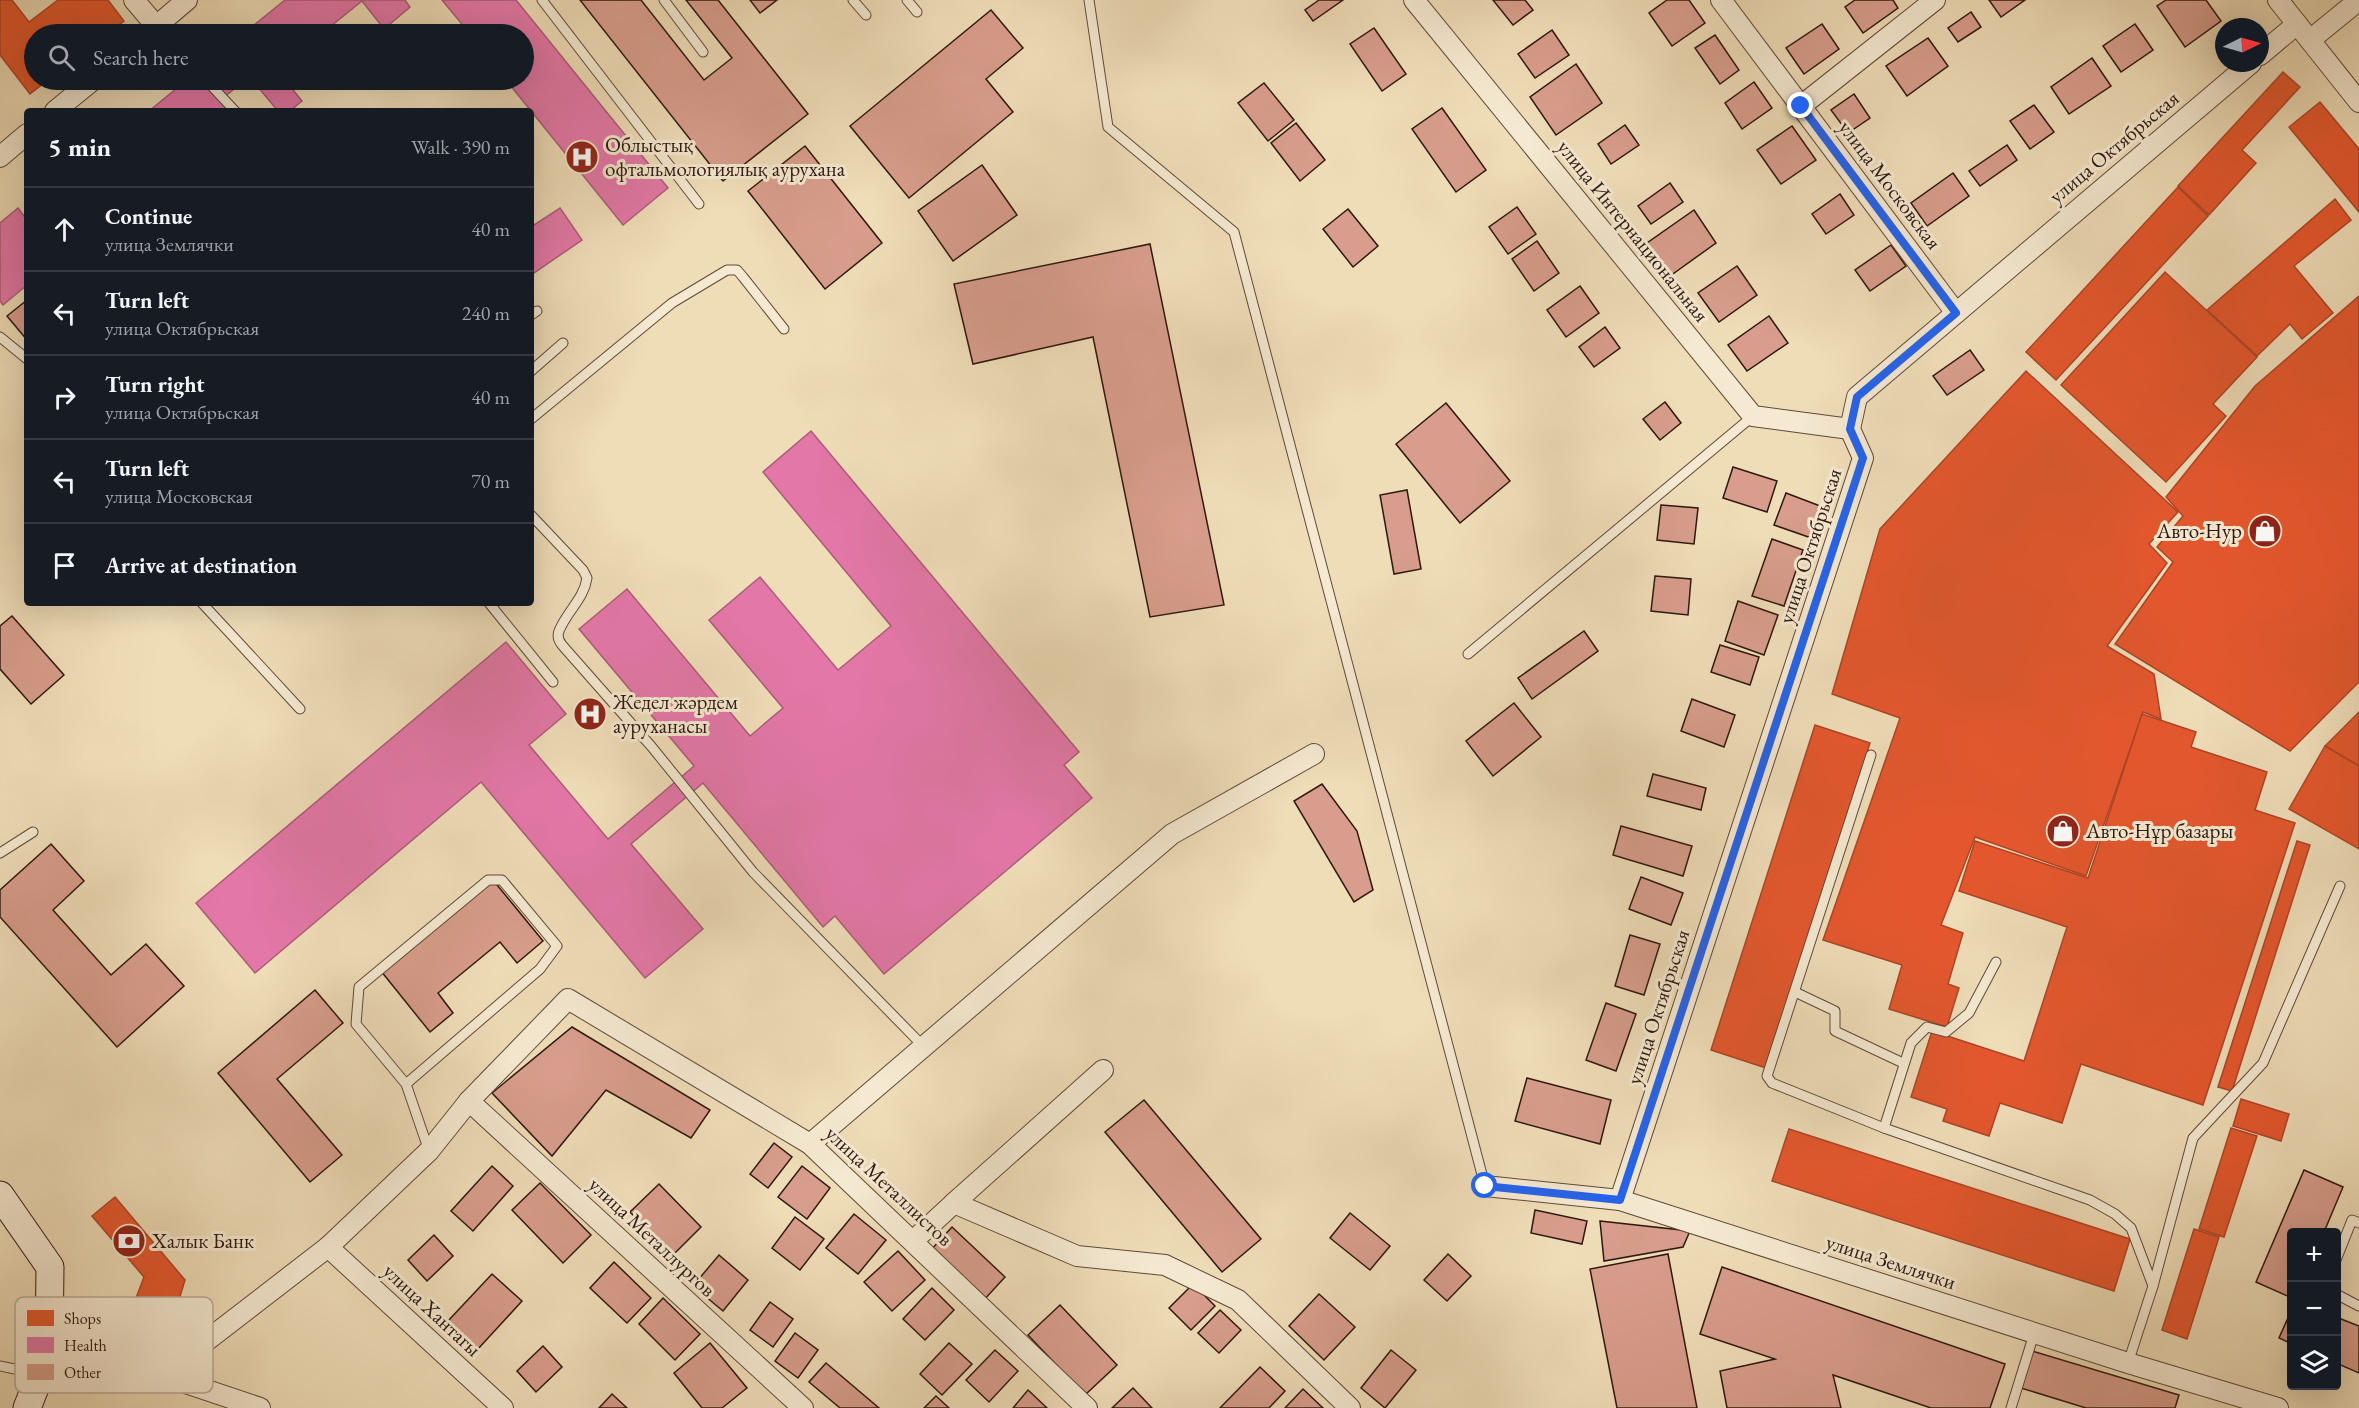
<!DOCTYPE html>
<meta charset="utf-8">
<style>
body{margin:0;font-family:"EB Garamond",serif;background:#20242c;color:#f1f3f6}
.controls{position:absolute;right:18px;bottom:18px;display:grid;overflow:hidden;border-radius:6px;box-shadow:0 6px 24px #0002}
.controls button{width:54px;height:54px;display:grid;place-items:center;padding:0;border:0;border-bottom:2px solid #363941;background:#171b24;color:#f1f3f6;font:30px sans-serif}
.compass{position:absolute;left:2215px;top:18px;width:54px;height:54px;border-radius:50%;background:#171b24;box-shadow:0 6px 24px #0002;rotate:85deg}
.stop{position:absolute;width:18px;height:18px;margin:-14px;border:4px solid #2563eb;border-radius:50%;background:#fff}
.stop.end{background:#2563eb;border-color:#fff;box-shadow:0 2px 6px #0008}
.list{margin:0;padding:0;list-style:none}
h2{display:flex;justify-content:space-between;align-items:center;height:78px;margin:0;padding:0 24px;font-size:26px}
h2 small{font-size:20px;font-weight:400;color:#9ea1a6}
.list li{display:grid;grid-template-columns:39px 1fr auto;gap:18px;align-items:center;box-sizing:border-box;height:84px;padding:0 24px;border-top:2px solid #363941}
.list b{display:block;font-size:22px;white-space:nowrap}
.list p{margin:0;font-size:20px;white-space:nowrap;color:#9ea1a6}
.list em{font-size:20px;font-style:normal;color:#9ea1a6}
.icon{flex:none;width:33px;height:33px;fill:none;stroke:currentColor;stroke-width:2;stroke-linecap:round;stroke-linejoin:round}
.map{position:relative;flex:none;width:2359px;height:1408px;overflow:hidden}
.search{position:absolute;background:#171b24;box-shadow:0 6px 24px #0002;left:24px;top:24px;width:510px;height:66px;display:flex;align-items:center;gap:15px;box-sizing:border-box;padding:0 21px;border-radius:33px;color:#9ea1a6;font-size:22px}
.panel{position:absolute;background:#171b24;box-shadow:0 6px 24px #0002;left:24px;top:108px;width:510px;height:498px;border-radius:6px}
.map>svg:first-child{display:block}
</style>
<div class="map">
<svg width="2359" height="1408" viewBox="0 0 2359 1408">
<rect width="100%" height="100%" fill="#efddb8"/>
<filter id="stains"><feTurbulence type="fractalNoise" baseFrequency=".00333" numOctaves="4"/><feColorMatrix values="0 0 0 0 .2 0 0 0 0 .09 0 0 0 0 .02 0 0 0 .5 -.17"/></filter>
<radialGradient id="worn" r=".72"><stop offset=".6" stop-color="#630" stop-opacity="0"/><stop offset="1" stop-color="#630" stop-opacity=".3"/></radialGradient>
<!-- shops -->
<g fill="#e4572e" stroke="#ae4425" stroke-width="1.5">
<path d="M0 0H12L29 22 58 0H108L124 21 107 34H34V80H48L30 94 0 55Z"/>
<path d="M2283 72 2300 87 2242 150 2256 163 2209 215 2178 186Z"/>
<path d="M2320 102 2359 149V212L2289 127Z"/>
<path d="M2178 187 2208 216 2056 380 2026 352Z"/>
<path d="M2335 199 2351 220 2294 266 2333 313 2302 339 2290 324 2257 356 2207 310Z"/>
<path d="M2165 272 2257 357 2213 404 2226 416 2166 482 2061 385Z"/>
<path d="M2359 296V682L2290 751 2115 644 2173 562 2157 547 2183 516 2166 497 2255 386Z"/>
<path d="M2026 371 2178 512 2149 544 2167 563 2107 646 2154 674 2161 719 2143 712 2086 876 1975 837 1941 925 1963 933 1948 984 1959 988 1947 1027 1889 1009 1902 965 1823 940 1900 718 1832 694 1880 529Z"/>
<path d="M2359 712V766L2325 746Z"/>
<path d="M2142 714 2196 732 2191 747 2267 772 2255 810 2295 823 2203 1105 2081 1064 2062 1123 2000 1103 1989 1136 1943 1121 1947 1109 1911 1097 1932 1031 2024 1061 2067 927 1959 891 1975 841 2088 878Z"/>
<path d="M1815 725 1870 743 1766 1068 1711 1050Z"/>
<path d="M2325 746 2359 766V849L2289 809Z"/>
<path d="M2297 841 2310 845 2232 1091 2218 1087Z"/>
<path d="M2241 1099 2289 1114 2281 1141 2233 1126Z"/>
<path d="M2231 1128 2257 1136 2224 1237 2199 1229Z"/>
<path d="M1789 1129 2130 1239 2114 1291 1772 1181Z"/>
<path d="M115 1197 185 1280 165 1346 123 1332 144 1277 92 1216Z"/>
<path d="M2194 1229 2219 1237 2187 1339 2162 1330Z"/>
</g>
<!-- health -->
<g fill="#e377a8" stroke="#ad5a7a" stroke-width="1.5">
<path d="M285 0H405L410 7 384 29 362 1 321 34H243Z"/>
<path d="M442 0H516L668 188 623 225 506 80H524V34H470Z"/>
<path d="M187 80H246L220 100 229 111H149Z"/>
<path d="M252 80H285L302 101 290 111H278Z"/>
<path d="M18 208 27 220V285L3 305 0 301V223Z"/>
<path d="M560 208 582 240 531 275V227Z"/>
<path d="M811 431 1079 752 1064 765 1092 798 884 974 835 916 823 927 703 783 631 844 703 929 645 978 481 782 255 973 196 903 506 642 566 714 529 745 608 839 694 766 579 629 627 589 750 736 783 708 709 620 760 577 838 670 891 626 763 472Z"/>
</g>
<!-- building -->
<g fill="#d89d8c" stroke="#2f1810" stroke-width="1.5">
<path d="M580 0H641L704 80 732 58 686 0H718L808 114 723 181Z"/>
<path d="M750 0H777L760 13Z"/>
<path d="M1319 0H1343L1313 21 1305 10Z"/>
<path d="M1493 0H1525L1533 10 1513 25Z"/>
<path d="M1667 0H1689L1705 23 1672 46 1649 13Z"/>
<path d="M1855 0H1893L1898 8 1863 33 1845 7Z"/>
<path d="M1989 0H2025L2001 17Z"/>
<path d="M2166 0H2206L2221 21 2185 47 2157 6Z"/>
<path d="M991 10 1023 48 986 79 1013 112 909 198 850 126Z"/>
<path d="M1971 12 1981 27 1958 42 1948 28Z"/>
<path d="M1822 24 1839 49 1804 74 1786 48Z"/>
<path d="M2135 24 2153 50 2121 72 2103 46Z"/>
<path d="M1374 28 1406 74 1382 91 1350 44Z"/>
<path d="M1552 30 1569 55 1535 78 1518 54Z"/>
<path d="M1715 35 1739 70 1720 84 1695 48Z"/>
<path d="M1928 38 1948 66 1907 96 1886 66Z"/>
<path d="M2092 58 2111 86 2069 114 2051 87Z"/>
<path d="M1576 64 1602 103 1556 135 1530 97Z"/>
<path d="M1754 82 1772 108 1742 129 1725 103Z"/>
<path d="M1264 83 1294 120 1268 141 1238 103Z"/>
<path d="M1854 94 1870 118 1848 133 1831 110Z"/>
<path d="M2034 105 2054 132 2030 149 2010 121Z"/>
<path d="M1442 108 1486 170 1456 192 1412 129Z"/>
<path d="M1296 123 1325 160 1300 181 1271 143Z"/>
<path d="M1625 125 1639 145 1611 164 1598 144Z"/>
<path d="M1792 126 1816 160 1781 184 1757 150Z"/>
<path d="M2007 145 2017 160 1980 186 1969 171Z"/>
<path d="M805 146 882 243 825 289 748 191Z"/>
<path d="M982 165 1017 215 953 261 918 211Z"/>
<path d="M1953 173 1969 196 1927 226 1911 203Z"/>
<path d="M1670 183 1683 202 1651 224 1638 206Z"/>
<path d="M1840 194 1854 215 1826 234 1812 214Z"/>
<path d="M1517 207 1536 234 1508 254 1489 227Z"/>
<path d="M1348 209 1378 246 1353 267 1323 229Z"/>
<path d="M1694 210 1716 243 1670 276 1647 243Z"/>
<path d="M1537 241 1559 273 1534 291 1512 259Z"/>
<path d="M1150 244 1224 605 1150 617 1093 337 973 364 954 284Z"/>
<path d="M1891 245 1906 266 1870 291 1855 270Z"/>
<path d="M1737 266 1757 295 1719 322 1698 293Z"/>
<path d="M1580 286 1599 313 1566 337 1547 310Z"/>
<path d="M27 300V340L7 316Z"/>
<path d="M1769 316 1788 343 1747 371 1728 345Z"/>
<path d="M1605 327 1620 348 1594 367 1579 347Z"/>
<path d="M1970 350 1984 370 1947 395 1933 376Z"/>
<path d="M1665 402 1681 423 1660 440 1643 419Z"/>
<path d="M1446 403 1510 481 1460 523 1396 444Z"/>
<path d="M1733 467 1777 481 1767 512 1723 498Z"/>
<path d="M1407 490 1421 569 1394 574 1380 495Z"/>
<path d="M1786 493 1828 509 1817 540 1774 525Z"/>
<path d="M1661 505 1698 508 1694 544 1657 540Z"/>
<path d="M1772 539 1803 550 1784 606 1752 596Z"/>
<path d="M1655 576 1691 579 1688 615 1651 611Z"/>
<path d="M1738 601 1778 615 1764 655 1725 641Z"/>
<path d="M12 616 64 675 31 704 0 669V626Z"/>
<path d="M1584 631 1598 651 1532 699 1518 678Z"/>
<path d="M1720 645 1759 657 1750 685 1711 672Z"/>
<path d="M1692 699 1735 715 1724 747 1681 731Z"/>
<path d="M1514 703 1541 737 1493 776 1466 741Z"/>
<path d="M1653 774 1706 788 1701 810 1647 796Z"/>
<path d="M1322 784 1357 831 1373 890 1354 902 1294 801Z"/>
<path d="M1621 826 1692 846 1683 876 1613 855Z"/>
<path d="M51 844 84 881 53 910 111 975 146 944 184 986 117 1047 0 917V890Z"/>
<path d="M1641 877 1683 893 1671 925 1629 909Z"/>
<path d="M493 880 543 941 517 963 500 942 438 993 453 1013 430 1032 381 971Z"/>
<path d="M1630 935 1660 944 1644 995 1615 986Z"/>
<path d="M315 990 343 1023 277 1079 342 1155 310 1182 218 1073Z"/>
<path d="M1606 1003 1636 1014 1616 1071 1586 1060Z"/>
<path d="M572 1027 710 1110 691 1138 606 1090 552 1156 492 1093Z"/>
<path d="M1527 1078 1611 1100 1600 1144 1515 1121Z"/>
<path d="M1144 1100 1261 1239 1222 1272 1105 1132Z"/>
<path d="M774 1143 792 1157 768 1188 750 1174Z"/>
<path d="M492 1166 513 1186 473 1231 451 1211Z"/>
<path d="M802 1166 830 1188 807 1219 778 1197Z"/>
<path d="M2304 1170 2343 1187 2324 1232H2292V1298L2256 1282Z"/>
<path d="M540 1183 591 1235 563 1263 512 1210Z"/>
<path d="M659 1184 701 1227 673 1255 630 1212Z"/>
<path d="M1535 1210 1587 1221 1582 1244 1531 1233Z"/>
<path d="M1350 1213 1390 1246 1370 1270 1330 1238Z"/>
<path d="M854 1214 886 1240 858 1274 826 1248Z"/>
<path d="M795 1217 824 1239 800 1270 772 1248Z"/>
<path d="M1600 1221 1690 1231 1683 1247 1604 1261Z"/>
<path d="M952 1227 1005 1277 983 1301 930 1251Z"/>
<path d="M434 1235 453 1256 427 1281 408 1260Z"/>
<path d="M898 1251 925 1280 892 1311 864 1282Z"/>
<path d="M1448 1254 1471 1276 1447 1301 1424 1280Z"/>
<path d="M1668 1254 1697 1408H1617L1590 1269Z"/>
<path d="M719 1255 748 1280 723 1311 693 1286Z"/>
<path d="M614 1262 651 1298 627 1323 590 1288Z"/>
<path d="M1722 1267 2005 1364 1990 1408H1931L1833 1375 1841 1408H1727L1720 1371 1775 1359 1700 1334Z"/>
<path d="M492 1274 522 1301 478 1349 448 1321Z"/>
<path d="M1193 1284 1215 1306 1191 1330 1169 1308Z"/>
<path d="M932 1288 954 1310 925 1340 903 1319Z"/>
<path d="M1319 1294 1355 1327 1324 1360 1289 1326Z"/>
<path d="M663 1298 700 1334 675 1360 639 1324Z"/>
<path d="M770 1302 793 1319 773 1347 750 1330Z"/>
<path d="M1060 1305 1117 1365 1085 1395 1028 1335Z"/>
<path d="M2292 1309V1344L2279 1338Z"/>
<path d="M1220 1310 1241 1330 1219 1353 1198 1333Z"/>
<path d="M2336 1317 2359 1326V1373L2336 1363Z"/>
<path d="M795 1333 818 1350 798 1378 775 1361Z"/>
<path d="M710 1343 747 1388 722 1408H702L674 1373Z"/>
<path d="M949 1343 972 1364 942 1395 920 1374Z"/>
<path d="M543 1346 562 1367 536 1392 517 1371Z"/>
<path d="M995 1350 1018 1371 989 1402 966 1380Z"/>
<path d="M1391 1350 1416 1370 1385 1408 1361 1388Z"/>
<path d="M2032 1351 2179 1395 2175 1408H2086L2021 1388Z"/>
<path d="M826 1363 879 1408H840L809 1382Z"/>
<path d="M1260 1367 1285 1391 1269 1408H1220Z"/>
<path d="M1133 1388 1152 1408H1112Z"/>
<path d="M1303 1389 1323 1408H1285Z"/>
<path d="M1028 1390 1047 1408H1013Z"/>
<path d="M612 1394 627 1408H599Z"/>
<path d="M936 1396 949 1408H924Z"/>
</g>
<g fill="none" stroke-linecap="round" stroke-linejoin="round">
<!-- service casing -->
<g stroke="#5f493a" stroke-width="11">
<g id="service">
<path d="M542 0 699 204"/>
<path d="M664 0 703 52"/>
<path d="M853 0 866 15"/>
<path d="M907 0 917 12"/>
<path d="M1089 0 1108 127 1234 232 1485 1186"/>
<path d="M206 80 235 111"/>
<path d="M531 315 537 311"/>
<path d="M0 337 27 359"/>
<path d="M531 371 563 343"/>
<path d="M531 419 672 303 727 270H737L743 277 784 329"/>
<path d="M531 515 583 570 587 578C584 599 567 611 559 631 557 636 558 640 562 645L651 746 753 872 924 1047"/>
<path d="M202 603 300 709"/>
<path d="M489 603 553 682"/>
<path d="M1468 654 1753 416"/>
<path d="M1871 755 1767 1076 1772 1083 1884 1128"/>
<path d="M0 853 33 832"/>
<path d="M1996 962 1969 1013 1946 1032 1927 1027 1911 1043 1884 1128 2090 1200 2115 1214 2131 1228 2153 1286"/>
<path d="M1795 992 1835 1011V1031L1903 1063"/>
<path d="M406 1084 540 969 557 946 502 880H488L359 987 356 1024 406 1084 429 1151"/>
<path d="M2336 1260 2352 1220 2359 1223"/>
<path d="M2336 1294 2359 1306"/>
<path d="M2128 1363 2153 1286 2193 1138 2263 1063 2340 886"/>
<path d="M0 1366 38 1374"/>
<path d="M2011 1408 2034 1334"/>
</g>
</g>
<!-- minor casing -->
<g stroke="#5f493a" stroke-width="22">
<g id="minor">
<path d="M134 0 157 27"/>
<path d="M1414 0 1753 416 1850 429"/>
<path d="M1721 0 1956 313"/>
<path d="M2278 0 2359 102"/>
<path d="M147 34 187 0"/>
<path d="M2310 40 2359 0"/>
<path d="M2260 55 2297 24"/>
<path d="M1801 106 1935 0"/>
<path d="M55 111 93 80"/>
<path d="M0 157 27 134"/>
<path d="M469 1101 803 1408"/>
<path d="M810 1144 1172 834 1314 754"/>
<path d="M1485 1186 1620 1200 2128 1363 2278 1408"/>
<path d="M1620 1200 1863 458 1850 429 1857 397 2251 63"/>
<path d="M954 1203 1103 1070"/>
<path d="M913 1241 954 1203 1077 1256 1165 1265 1238 1300 1350 1408"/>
<path d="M328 1247 503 1408"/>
<path d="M49 1352 162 1375 328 1247 429 1151 469 1101 568 999 810 1144 1087 1408"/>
<path d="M162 1375 260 1408"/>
</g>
</g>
<!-- secondary casing -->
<g stroke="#2f1810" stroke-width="29">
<path id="secondary" d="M0 1195 50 1267 49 1352 27 1408"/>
</g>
<!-- service -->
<use href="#service" stroke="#f5e9d1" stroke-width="9"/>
<!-- minor -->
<use href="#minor" stroke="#f5e9d1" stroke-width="20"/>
<!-- secondary -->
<use href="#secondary" stroke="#f5e9d1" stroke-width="27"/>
</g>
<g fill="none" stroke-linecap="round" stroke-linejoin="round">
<!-- route -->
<path stroke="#2563eb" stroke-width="8" d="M1485 1186 1620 1200 1863 458 1850 429 1857 397 1956 313 1801 106"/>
</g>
<!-- icons -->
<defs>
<g id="hospital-disc" transform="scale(1.725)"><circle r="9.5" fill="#8f2418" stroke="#f5e9d1"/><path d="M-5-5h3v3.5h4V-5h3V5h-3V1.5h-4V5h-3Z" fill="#fff"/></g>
<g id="shop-disc" transform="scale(1.725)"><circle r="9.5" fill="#8f2418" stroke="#f5e9d1"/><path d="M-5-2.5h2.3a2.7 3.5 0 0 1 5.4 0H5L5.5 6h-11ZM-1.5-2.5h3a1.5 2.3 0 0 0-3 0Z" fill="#fff"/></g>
<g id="bank-disc" transform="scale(1.725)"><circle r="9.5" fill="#8f2418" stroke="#f5e9d1"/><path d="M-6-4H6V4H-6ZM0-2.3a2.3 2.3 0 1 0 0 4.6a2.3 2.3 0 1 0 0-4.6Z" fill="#fff"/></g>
</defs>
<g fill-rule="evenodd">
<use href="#hospital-disc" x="582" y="157"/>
<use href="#shop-disc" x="2265" y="531"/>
<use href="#hospital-disc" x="590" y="714"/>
<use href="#shop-disc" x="2063" y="831"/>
<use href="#bank-disc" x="129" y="1241"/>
</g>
<g text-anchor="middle" stroke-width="6" stroke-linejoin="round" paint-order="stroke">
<!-- poi labels -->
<g font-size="21" fill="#2f1810" stroke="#f5e9d1" text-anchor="start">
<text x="605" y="152">Облыстық<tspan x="605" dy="24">офтальмологиялық аурухана</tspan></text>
<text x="2242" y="538" text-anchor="end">Авто-Нур</text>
<text x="613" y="709">Жедел жәрдем<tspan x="613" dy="24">ауруханасы</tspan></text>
<text x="2086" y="838">Авто-Нұр базары</text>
<text x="152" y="1248">Халык Банк</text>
</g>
<!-- street labels -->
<g font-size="21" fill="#2f1810" stroke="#f5e9d1">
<text transform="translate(2114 147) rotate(-40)" y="7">улица Октябрьская</text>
<text transform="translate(1890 185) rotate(53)" y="7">улица Московская</text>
<text transform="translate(1633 231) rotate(51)" y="7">улица Интернациональная</text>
<text transform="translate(1810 546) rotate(-72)" y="7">улица Октябрьская</text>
<text transform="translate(1658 1007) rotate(-72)" y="7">улица Октябрьская</text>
<text transform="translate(889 1186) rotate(43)" y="7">улица Металлистов</text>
<text transform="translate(652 1237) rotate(43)" y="7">улица Металлургов</text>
<text transform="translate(1891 1262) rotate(18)" y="7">улица Землячки</text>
<text transform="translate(432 1310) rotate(43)" y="7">улица Хантагы</text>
</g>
</g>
<!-- legend -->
<rect x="15" y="1297" width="198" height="96" rx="9" fill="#f5e9d1" stroke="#baaa97" stroke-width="1.5"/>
<rect x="27" y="1310" width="27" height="16" fill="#e4572e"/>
<rect x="27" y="1337" width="27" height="16" fill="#e377a8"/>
<rect x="27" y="1364" width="27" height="16" fill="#d89d8c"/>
<g font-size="16" fill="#2f1810">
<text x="64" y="1324">Shops</text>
<text x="64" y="1351">Health</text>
<text x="64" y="1378">Other</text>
</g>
<rect width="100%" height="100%" filter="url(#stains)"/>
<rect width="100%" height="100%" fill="url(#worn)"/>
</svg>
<div class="controls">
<button>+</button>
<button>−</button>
<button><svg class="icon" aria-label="layers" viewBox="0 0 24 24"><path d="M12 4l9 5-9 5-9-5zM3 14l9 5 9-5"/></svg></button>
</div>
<svg class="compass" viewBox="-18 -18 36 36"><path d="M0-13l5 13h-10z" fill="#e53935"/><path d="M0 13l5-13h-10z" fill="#9ea1a6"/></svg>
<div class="stop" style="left:1485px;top:1186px"></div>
<div class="stop end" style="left:1801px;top:106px"></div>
<div class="search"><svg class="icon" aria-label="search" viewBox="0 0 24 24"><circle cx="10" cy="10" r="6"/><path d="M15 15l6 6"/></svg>Search here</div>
<section class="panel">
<h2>5 min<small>Walk · 390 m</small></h2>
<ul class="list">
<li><svg class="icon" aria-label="ahead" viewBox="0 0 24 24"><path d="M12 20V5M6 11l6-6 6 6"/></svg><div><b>Continue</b><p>улица Землячки</p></div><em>40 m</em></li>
<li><svg class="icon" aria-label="left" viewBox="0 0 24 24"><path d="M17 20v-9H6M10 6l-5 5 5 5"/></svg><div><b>Turn left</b><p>улица Октябрьская</p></div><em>240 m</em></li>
<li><svg class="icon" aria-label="right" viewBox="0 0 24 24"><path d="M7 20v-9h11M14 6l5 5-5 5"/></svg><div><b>Turn right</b><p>улица Октябрьская</p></div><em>40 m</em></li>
<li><svg class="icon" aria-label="left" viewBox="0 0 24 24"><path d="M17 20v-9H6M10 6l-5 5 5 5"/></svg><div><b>Turn left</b><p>улица Московская</p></div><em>70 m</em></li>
<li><svg class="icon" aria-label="arrive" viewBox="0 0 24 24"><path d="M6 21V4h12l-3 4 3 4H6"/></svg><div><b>Arrive at destination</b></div></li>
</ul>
</section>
</div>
